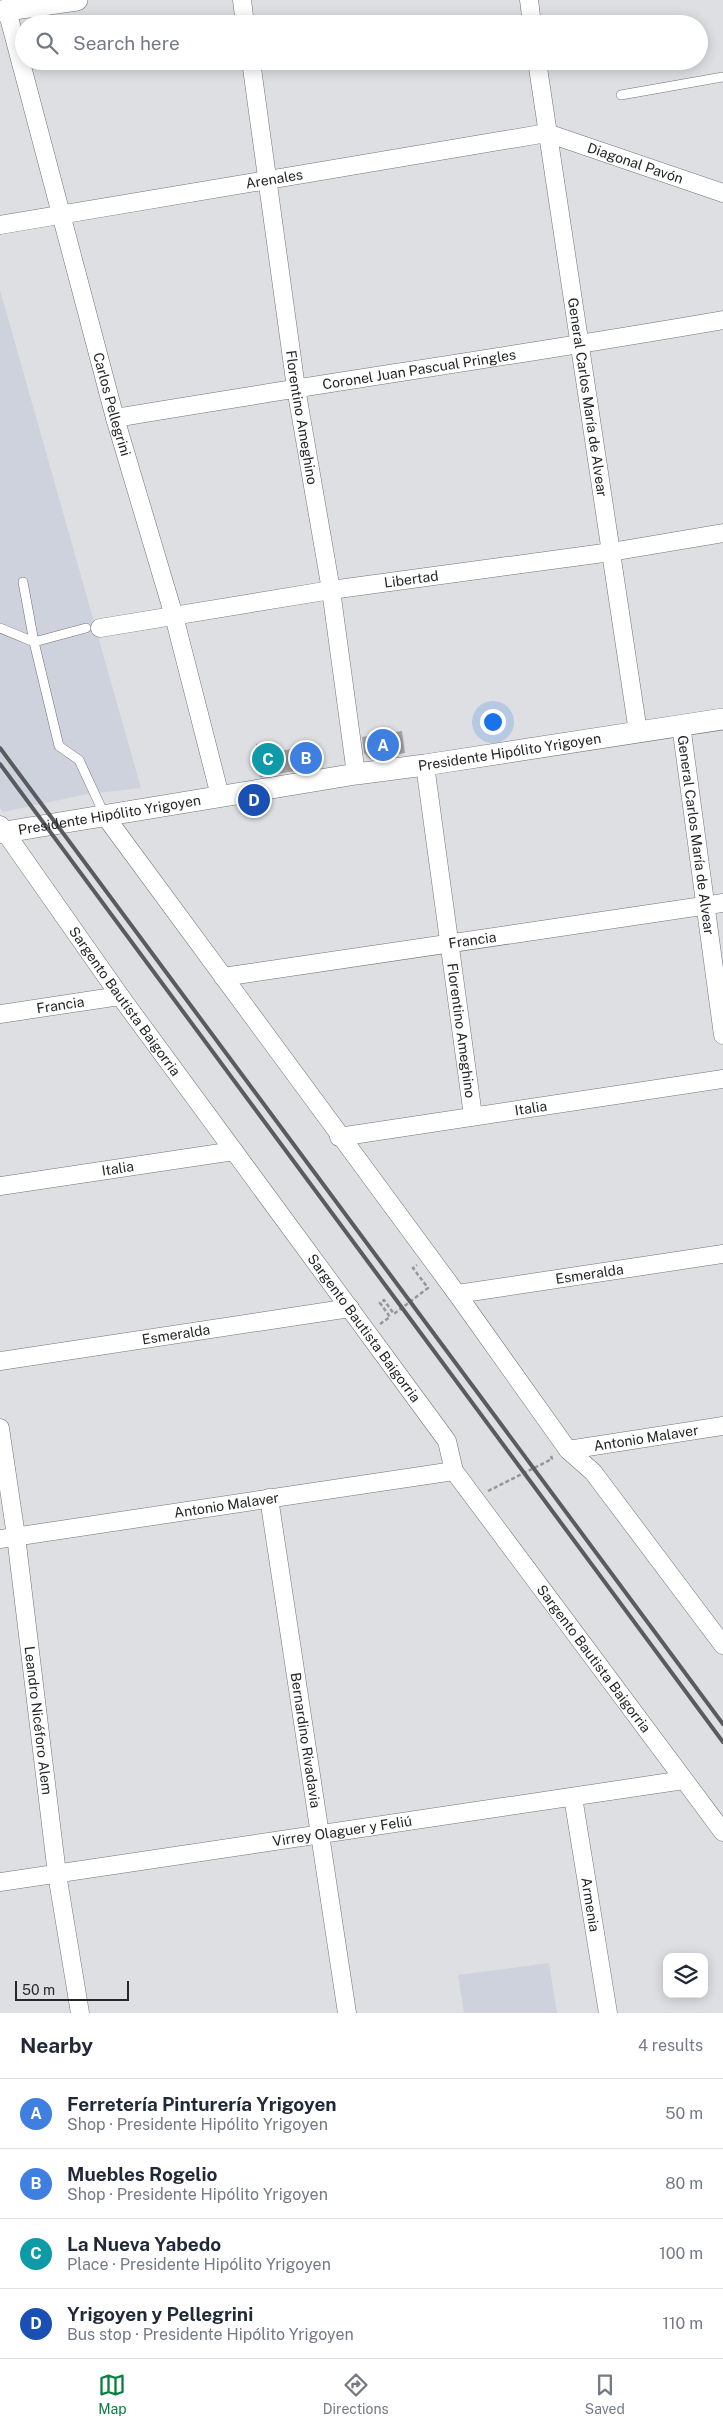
<!DOCTYPE html>
<meta charset="utf-8">
<style>
body{margin:0;font-family:"Public Sans",sans-serif;background:#f2f2f3;color:#1f2937}
.controls{position:absolute;right:15px;bottom:15px;display:grid;overflow:hidden;border-radius:10px;box-shadow:0 2px 12px #0003}
.controls button{width:45px;height:45px;display:grid;place-items:center;padding:0;border:0;border-bottom:1px solid #e0e1e3;background:#fff;color:#1f2937;font:25px sans-serif}
.scale{position:absolute;left:15px;bottom:12px;width:114px;box-sizing:border-box;padding-left:5px;border:2px solid #252628;border-top:0;font-size:14px;line-height:18px;white-space:nowrap;color:#252628;-webkit-text-stroke:4px #dddfe3;paint-order:stroke}
.you{position:absolute;left:492px;top:721px;width:18px;height:18px;margin:-12px;border:4px solid #fff;border-radius:50%;background:#1a73e8;box-shadow:0 0 0 8px #1a73e833}
.badge{display:grid;place-items:center;width:32px;height:32px;border-radius:50%;background:#0b8043;color:#fff;font-size:16px;font-weight:700}
.pin{position:absolute;translate:-50% -50%;border:2px solid #fff;box-shadow:0 1px 5px #0006}
.list{margin:0;padding:0;list-style:none}
h2{display:flex;justify-content:space-between;align-items:center;height:65px;margin:0;padding:0 20px;font-size:21px}
h2 small{font-size:16px;font-weight:400;color:#747a83}
.list li{display:grid;grid-template-columns:32px 1fr auto;gap:15px;align-items:center;box-sizing:border-box;height:70px;padding:0 20px;border-top:1px solid #e0e1e3}
.list b{display:block;font-size:19px;white-space:nowrap}
.list p{margin:0;font-size:16px;white-space:nowrap;color:#747a83}
.list em{font-size:16px;font-style:normal;color:#747a83}
.icon{flex:none;width:28px;height:28px;fill:none;stroke:currentColor;stroke-width:2;stroke-linecap:round;stroke-linejoin:round}
.map{position:relative;flex:none;width:723px;height:2013px;overflow:hidden}
.search{position:absolute;background:#fff;box-shadow:0 2px 12px #0003;left:15px;right:15px;top:15px;height:55px;display:flex;align-items:center;gap:12px;box-sizing:border-box;padding:0 18px;border-radius:28px;color:#747a83;font-size:19px}
.sheet{height:345px;background:#fff}
nav{display:flex;justify-content:space-around;align-items:center;box-sizing:border-box;height:70px;border-top:1px solid #e0e1e3;background:#fff;font-size:14px;color:#747a83}
nav a{display:grid;justify-items:center;gap:2px}
nav .on{color:#0b8043}
.map>svg:first-child{display:block}
</style>
<div class="map">
<svg width="723" height="2013" viewBox="0 0 723 2013">
<rect width="100%" height="100%" fill="#dddfe3"/>
<!-- built -->
<g fill="#ced2dd">
<path d="M0 290 141 788 88 794 3 812 0 808Z"/>
<path d="M549 1963 557 2013H464L458 1975Z"/>
</g>
<!-- building -->
<g fill="#a8a3a4">
<path d="M402 731 405 753 370 759 364 753 362 737Z"/>
<path d="M275 742 277 751 315 746 318 767 260 777 256 744Z"/>
</g>
<g fill="none" stroke-linecap="round" stroke-linejoin="round">
<!-- service casing -->
<g stroke="#727377" stroke-width="10">
<g id="service">
<path d="M621 95 723 77"/>
<path d="M23 582 34 642 59 746 79 760 105 816"/>
<path d="M0 628 34 642 86 628"/>
</g>
</g>
<!-- minor casing -->
<g stroke="#727377" stroke-width="19">
<g id="minor">
<path d="M242 0 245 24"/>
<path d="M529 0 532 24"/>
<path id="s1" d="M7 10 115 418 174 616 220 796"/>
<path id="s2" d="M251 61 296 388 331 590 356 774"/>
<path id="s3" d="M537 61 638 732"/>
<path id="s4" d="M0 225 547 133 723 193"/>
<path id="s5" d="M115 418C317 384 521 355 723 320"/>
<path id="s6" d="M100 628 331 590 611 552 723 533"/>
<path id="s7" d="M681 725 723 1035"/>
<path id="s8" d="M425 765 473 1116"/>
<path d="M105 816 457 1294 568 1450 593 1472 723 1645"/>
<path id="s9" d="M0 825 120 996 447 1441 454 1471 723 1832"/>
<path id="s10" d="M223 977 723 903"/>
<path id="s11" d="M0 1014 120 996"/>
<path id="s12" d="M339 1137 723 1079"/>
<path id="s13" d="M0 1186 234 1151"/>
<path id="s14" d="M457 1294 723 1254"/>
<path id="s15" d="M0 1361 350 1308"/>
<path id="s16" d="M0 1428 16 1536 57 1874 80 2013"/>
<path id="s17" d="M568 1450 723 1426"/>
<path id="s18" d="M269 1498 347 2013"/>
<path id="s19" d="M0 1539 454 1471"/>
<path id="s20" d="M573 1797 608 2013"/>
<path id="s21" d="M0 1882 684 1780"/>
</g>
</g>
<!-- tertiary casing -->
<g stroke="#727377" stroke-width="22">
<g id="tertiary">
<path d="M0 11 77 0"/>
<path id="s22" d="M0 833 356 774 425 765 723 719"/>
</g>
</g>
<!-- path -->
<g stroke="#95969a" stroke-width="2.5" stroke-dasharray="4 2.5" stroke-linecap="butt">
<path d="M380 1324 390 1317 380 1303 384 1300 394 1314 428 1288 413 1268 417 1265"/>
<path d="M488 1491 552 1459 551 1456"/>
</g>
<!-- service -->
<use href="#service" stroke="#fff" stroke-width="9"/>
<!-- minor -->
<use href="#minor" stroke="#fff" stroke-width="18"/>
<!-- tertiary -->
<use href="#tertiary" stroke="#fff" stroke-width="21"/>
<!-- rail -->
<g stroke="#5a5b5e" stroke-width="4">
<path d="M0 748 723 1724"/>
<path d="M0 764 723 1742"/>
</g>
</g>
<g text-anchor="middle" stroke-width="4" stroke-linejoin="round" paint-order="stroke">
<!-- street labels -->
<g font-size="14" fill="#252628" stroke="#dddfe3">
<text dy="5" stroke="none"><textPath href="#s4" startOffset="648">Diagonal Pavón</textPath></text>
<text dy="5" stroke="none"><textPath href="#s4" startOffset="278">Arenales</textPath></text>
<text dy="5" stroke="none"><textPath href="#s5" startOffset="308">Coronel Juan Pascual Pringles</textPath></text>
<text dy="5" stroke="none"><textPath href="#s3" startOffset="340">General Carlos María de Alvear</textPath></text>
<text dy="5" stroke="none"><textPath href="#s1" startOffset="408">Carlos Pellegrini</textPath></text>
<text dy="5" stroke="none"><textPath href="#s2" startOffset="360">Florentino Ameghino</textPath></text>
<text dy="5" stroke="none"><textPath href="#s6" startOffset="315">Libertad</textPath></text>
<text dy="5" stroke="none"><textPath href="#s22" startOffset="516">Presidente Hipólito Yrigoyen</textPath></text>
<text dy="5" stroke="none"><textPath href="#s22" startOffset="111">Presidente Hipólito Yrigoyen</textPath></text>
<text dy="5" stroke="none"><textPath href="#s7" startOffset="111">General Carlos María de Alvear</textPath></text>
<text dy="5" stroke="none"><textPath href="#s10" startOffset="252">Francia</textPath></text>
<text dy="5" stroke="none"><textPath href="#s9" startOffset="216">Sargento Bautista Baigorria</textPath></text>
<text dy="5" stroke="none"><textPath href="#s11" startOffset="61">Francia</textPath></text>
<text dy="5" stroke="none"><textPath href="#s8" startOffset="268">Florentino Ameghino</textPath></text>
<text dy="5" stroke="none"><textPath href="#s12" startOffset="194">Italia</textPath></text>
<text dy="5" stroke="none"><textPath href="#s13" startOffset="119">Italia</textPath></text>
<text dy="5" stroke="none"><textPath href="#s14" startOffset="134">Esmeralda</textPath></text>
<text dy="5" stroke="none"><textPath href="#s9" startOffset="621">Sargento Bautista Baigorria</textPath></text>
<text dy="5" stroke="none"><textPath href="#s15" startOffset="178">Esmeralda</textPath></text>
<text dy="5" stroke="none"><textPath href="#s17" startOffset="79">Antonio Malaver</textPath></text>
<text dy="5" stroke="none"><textPath href="#s19" startOffset="229">Antonio Malaver</textPath></text>
<text dy="5" stroke="none"><textPath href="#s9" startOffset="1026">Sargento Bautista Baigorria</textPath></text>
<text dy="5" stroke="none"><textPath href="#s16" startOffset="295">Leandro Nicéforo Alem</textPath></text>
<text dy="5" stroke="none"><textPath href="#s18" startOffset="245">Bernardino Rivadavia</textPath></text>
<text dy="5" stroke="none"><textPath href="#s21" startOffset="346">Virrey Olaguer y Feliú</textPath></text>
<text dy="5" stroke="none"><textPath href="#s20" startOffset="109">Armenia</textPath></text>
</g>
</g>
</svg>
<div class="controls">
<button><svg class="icon" aria-label="layers" viewBox="0 0 24 24"><path d="M12 4l9 5-9 5-9-5zM3 14l9 5 9-5"/></svg></button>
</div>
<div class="scale">50 m</div>
<div class="you"></div>
<div class="pin badge" style="left:383px;top:745px;background:#3f7fe0">A</div>
<div class="pin badge" style="left:306px;top:758px;background:#3f7fe0">B</div>
<div class="pin badge" style="left:268px;top:759px;background:#0f9aa8">C</div>
<div class="pin badge" style="left:254px;top:800px;background:#1a4fb4">D</div>
<div class="search"><svg class="icon" aria-label="search" viewBox="0 0 24 24"><circle cx="10" cy="10" r="6"/><path d="M15 15l6 6"/></svg>Search here</div>
</div>
<section class="sheet">
<h2>Nearby<small>4 results</small></h2>
<ul class="list">
<li><span class="badge" style="background:#3f7fe0">A</span><div><b>Ferretería Pinturería Yrigoyen</b><p>Shop · Presidente Hipólito Yrigoyen</p></div><em>50 m</em></li>
<li><span class="badge" style="background:#3f7fe0">B</span><div><b>Muebles Rogelio</b><p>Shop · Presidente Hipólito Yrigoyen</p></div><em>80 m</em></li>
<li><span class="badge" style="background:#0f9aa8">C</span><div><b>La Nueva Yabedo</b><p>Place · Presidente Hipólito Yrigoyen</p></div><em>100 m</em></li>
<li><span class="badge" style="background:#1a4fb4">D</span><div><b>Yrigoyen y Pellegrini</b><p>Bus stop · Presidente Hipólito Yrigoyen</p></div><em>110 m</em></li>
</ul>
</section>
<nav>
<a class="on"><svg class="icon" aria-label="map" viewBox="0 0 24 24"><path d="M3 6l6-2 6 2 6-2v14l-6 2-6-2-6 2zM9 4v14M15 6v14"/></svg>Map</a>
<a><svg class="icon" aria-label="directions" viewBox="0 0 24 24"><path d="M12 3l9 9-9 9-9-9zM9 14v-3h6M13 9l2 2-2 2"/></svg>Directions</a>
<a><svg class="icon" aria-label="saved" viewBox="0 0 24 24"><path d="M7 4h10v16l-5-4-5 4z"/></svg>Saved</a>
</nav>
